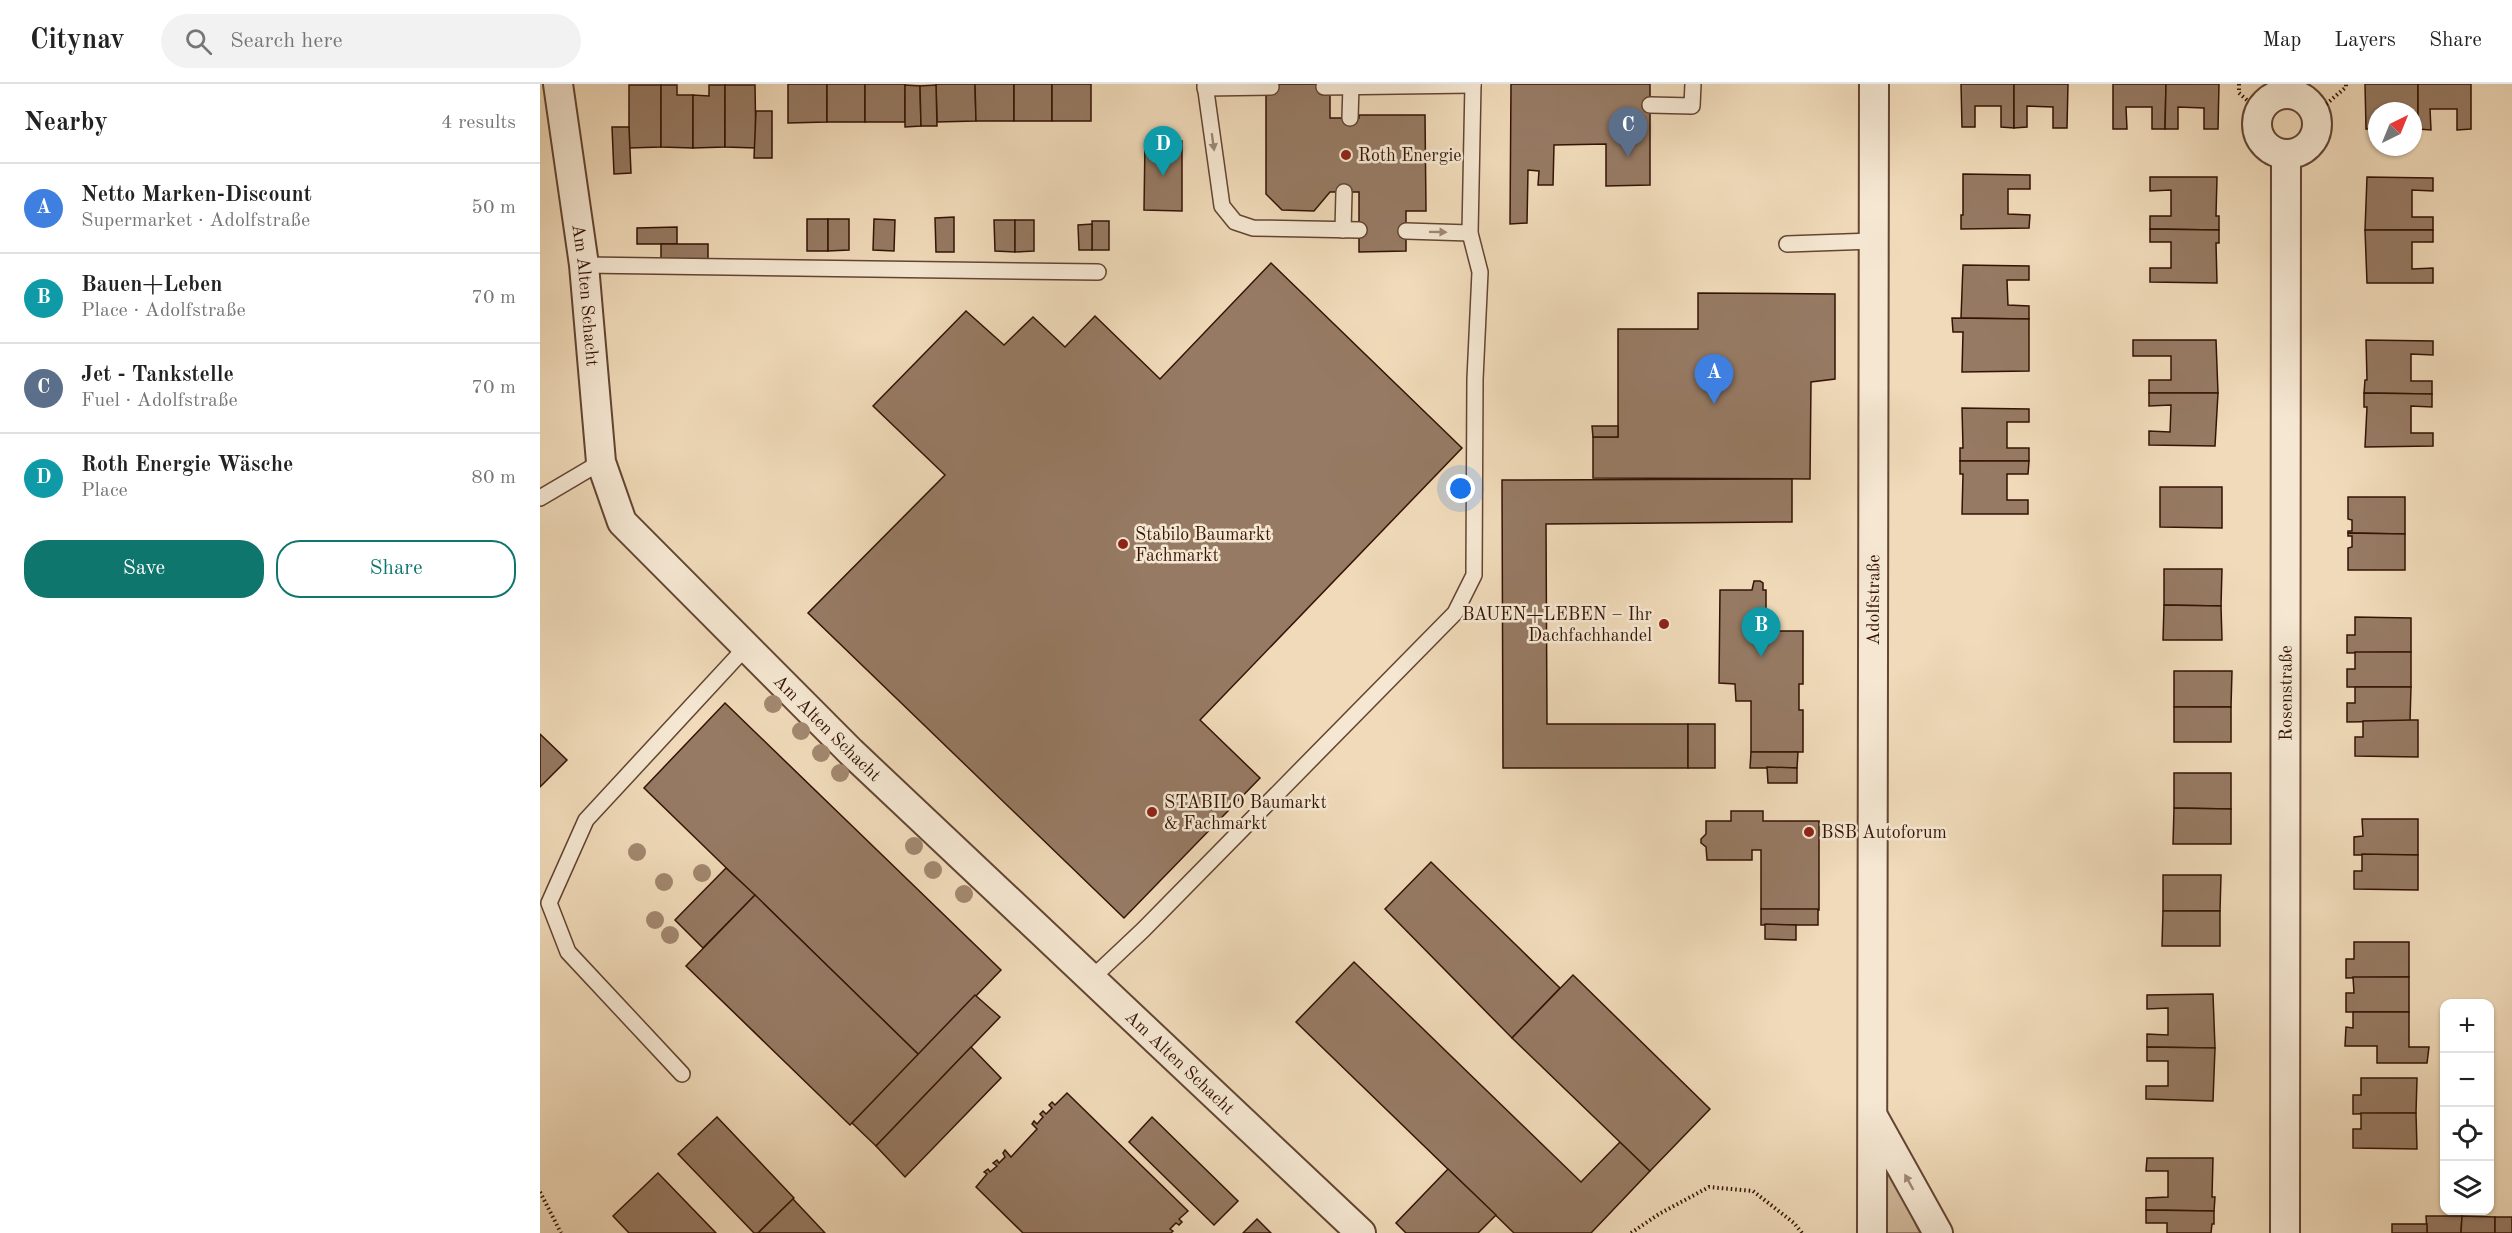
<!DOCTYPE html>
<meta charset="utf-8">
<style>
body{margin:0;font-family:"Old Standard TT",serif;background:#f2f2f2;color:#222}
.controls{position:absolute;right:18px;bottom:18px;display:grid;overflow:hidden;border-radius:12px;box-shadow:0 2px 4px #0004}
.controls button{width:54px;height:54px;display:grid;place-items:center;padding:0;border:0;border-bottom:2px solid #e0e0e0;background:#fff;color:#222;font:30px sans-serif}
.compass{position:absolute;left:1828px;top:18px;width:54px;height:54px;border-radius:50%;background:#fff;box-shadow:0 2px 4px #0004;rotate:43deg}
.you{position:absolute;left:921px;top:405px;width:21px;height:21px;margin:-15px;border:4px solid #fff;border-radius:50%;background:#1a73e8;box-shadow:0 0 0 9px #1a73e833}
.badge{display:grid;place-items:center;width:39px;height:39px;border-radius:50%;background:#0f766e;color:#fff;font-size:20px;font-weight:700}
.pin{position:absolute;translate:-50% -50px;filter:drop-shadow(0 2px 3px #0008)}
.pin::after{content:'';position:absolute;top:32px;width:21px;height:18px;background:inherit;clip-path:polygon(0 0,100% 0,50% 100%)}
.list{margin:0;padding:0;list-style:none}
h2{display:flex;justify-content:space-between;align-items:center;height:78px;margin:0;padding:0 24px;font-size:26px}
h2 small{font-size:20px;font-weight:400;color:#767676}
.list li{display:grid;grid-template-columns:39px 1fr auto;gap:18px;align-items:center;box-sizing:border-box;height:90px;padding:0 24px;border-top:2px solid #e0e0e0}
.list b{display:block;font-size:22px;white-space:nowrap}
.list p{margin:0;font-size:20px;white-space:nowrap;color:#767676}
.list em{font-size:20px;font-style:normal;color:#767676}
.actions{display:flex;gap:12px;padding:18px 24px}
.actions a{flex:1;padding:14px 0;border:2px solid #0f766e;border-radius:24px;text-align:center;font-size:21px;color:#0f766e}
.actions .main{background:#0f766e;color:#fff}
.icon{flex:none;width:33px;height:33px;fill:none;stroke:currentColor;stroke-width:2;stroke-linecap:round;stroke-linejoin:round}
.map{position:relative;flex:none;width:1972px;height:1149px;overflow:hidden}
header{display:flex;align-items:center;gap:36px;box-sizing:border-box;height:84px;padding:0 30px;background:#fff;border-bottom:2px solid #e0e0e0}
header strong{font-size:28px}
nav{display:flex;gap:33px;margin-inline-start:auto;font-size:21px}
.search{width:420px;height:54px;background:#f2f2f2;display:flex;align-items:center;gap:15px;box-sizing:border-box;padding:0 21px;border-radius:33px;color:#767676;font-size:22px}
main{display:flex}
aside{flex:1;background:#fff}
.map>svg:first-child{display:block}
</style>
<header>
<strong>Citynav</strong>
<div class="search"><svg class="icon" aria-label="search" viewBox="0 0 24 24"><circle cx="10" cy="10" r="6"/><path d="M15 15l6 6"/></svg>Search here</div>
<nav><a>Map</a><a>Layers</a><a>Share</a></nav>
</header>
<main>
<aside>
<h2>Nearby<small>4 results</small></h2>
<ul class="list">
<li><span class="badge" style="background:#3f7fe0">A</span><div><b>Netto Marken-Discount</b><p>Supermarket · Adolfstraße</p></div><em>50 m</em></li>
<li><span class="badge" style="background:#0f9aa8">B</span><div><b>Bauen+Leben</b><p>Place · Adolfstraße</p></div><em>70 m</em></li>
<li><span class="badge" style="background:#5c6f8a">C</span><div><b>Jet - Tankstelle</b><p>Fuel · Adolfstraße</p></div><em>70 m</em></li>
<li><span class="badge" style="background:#0f9aa8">D</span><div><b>Roth Energie Wäsche</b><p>Place</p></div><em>80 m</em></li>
</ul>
<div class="actions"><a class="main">Save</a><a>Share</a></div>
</aside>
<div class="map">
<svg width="1972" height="1149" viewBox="0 0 1972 1149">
<rect width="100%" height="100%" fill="#f0dab9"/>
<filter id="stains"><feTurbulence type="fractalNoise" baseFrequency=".00333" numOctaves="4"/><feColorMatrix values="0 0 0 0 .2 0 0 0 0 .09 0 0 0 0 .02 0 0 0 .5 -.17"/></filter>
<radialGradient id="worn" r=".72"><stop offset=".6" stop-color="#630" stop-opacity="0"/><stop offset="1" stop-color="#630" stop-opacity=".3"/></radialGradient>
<!-- green -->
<path fill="#d0b89a" stroke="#826650" stroke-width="1.5" d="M1345 1084 1350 1088 1380 1149H1345Z"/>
<!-- building -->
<g fill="#967a63" stroke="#341305" stroke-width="1.5">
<path d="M248 0H287V38L248 39Z"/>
<rect x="287" y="0" width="38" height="38"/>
<rect x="325" y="0" width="40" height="38"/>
<path d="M396 0H435L436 37 397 38Z"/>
<path d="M435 0H474V37H436Z"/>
<rect x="474" y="0" width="38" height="37"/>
<rect x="512" y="0" width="39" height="37"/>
<path d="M735 0H780L790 9V34H819V31H885L886 127H866V167L819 168V108H790L774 127 742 126 726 110V9Z"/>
<path d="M971 0H1110V101L1066 102V60L1014 61 1013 101H998L999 87 988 86 987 139 970 140Z"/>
<path d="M1421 0H1474V44L1461 43V22H1435V43H1422Z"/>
<path d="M1474 0H1528L1527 44H1513V23L1487 22V43L1474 44Z"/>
<path d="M1573 0H1626L1625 45H1612V23H1586L1587 45H1573Z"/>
<path d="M1626 0H1679L1678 45H1664V24L1638 23V45H1625Z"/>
<path d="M1825 0H1878V45H1873V27H1866V24H1839V27H1837V45H1826Z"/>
<path d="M1878 0H1931V45L1917 46V25H1890L1891 46 1878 45Z"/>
<path d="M89 1H121V63L89 64Z"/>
<path d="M121 1H137V11H153V64L121 63Z"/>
<path d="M169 1H185V63L153 64V11L169 12Z"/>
<path d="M185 1H215L216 64 185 63Z"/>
<path d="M365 1 380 2 381 42 365 43Z"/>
<path d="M396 1 397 42H381L380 2Z"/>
<path d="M216 27H232V74H214Z"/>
<path d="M72 43H89L91 89 74 90Z"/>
<path d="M605 57H642V127L604 126Z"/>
<path d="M1423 90 1490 91V105H1468V130L1490 131 1489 144 1421 145V131H1423Z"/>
<path d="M1610 93H1677L1676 132H1679V146L1610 145V132H1631V106L1610 107Z"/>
<path d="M1827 93 1893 94V107L1872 106V133H1893V146H1825Z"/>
<path d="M414 133V168H396L395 134Z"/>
<rect x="267" y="135" width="21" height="32"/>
<path d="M288 135H309V166L288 167Z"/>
<path d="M334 135 355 136 354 167 333 166Z"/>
<path d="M454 136H475V168L455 167Z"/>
<path d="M475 136H494V167L475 168Z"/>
<rect x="552" y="137" width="17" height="29"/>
<path d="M552 140V166H539L538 141Z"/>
<path d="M137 143V160H97V144Z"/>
<path d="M1610 145 1679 146V159H1676L1677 199 1610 198V184H1631V158H1610Z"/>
<path d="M1825 146H1893V158H1872V185L1893 184V199H1827Z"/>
<rect x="121" y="160" width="47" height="16"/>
<path d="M731 179 922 364 660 636 720 694 584 834 268 529 405 391 333 322 426 227 464 261 493 233 525 263 555 232 620 295Z"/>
<path d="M1423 181 1489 182V196H1467L1468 221 1489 222V235L1421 234Z"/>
<path d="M1158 209 1295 210V295L1271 298 1270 395 1053 394V353H1078V245H1158Z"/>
<path d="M1412 234 1489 235V287L1422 288 1423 248H1413Z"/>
<path d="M1593 256H1676L1678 309H1609V296H1631V272H1593Z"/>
<path d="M1826 256 1893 257V271L1871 270V297H1892V310L1824 309 1825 296H1827Z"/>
<path d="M1609 309H1678L1675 362 1609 361V347L1630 348 1631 321 1609 322Z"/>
<path d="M1824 309 1892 310V323L1871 322V349H1893V362L1825 363 1827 323H1824Z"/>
<path d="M1422 324 1489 325V338H1467V364H1489V377H1420V364H1423Z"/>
<path d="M1052 342H1078V353H1053Z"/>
<path d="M1420 377H1489L1488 390H1467V416H1488V430H1422L1423 390H1420Z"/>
<path d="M1252 395V438L1006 440 1007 640H1148V684H963L962 396Z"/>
<path d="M1620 403H1682V444L1620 443Z"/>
<path d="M1808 413H1865V450L1808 449V447H1812V436L1808 435Z"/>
<path d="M1808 449 1865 450V486H1808V464L1812 463V452H1808Z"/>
<path d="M1624 485H1682L1681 522 1624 521Z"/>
<path d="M1214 497H1220L1223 499V506H1226V547H1263V600H1259V626H1263V668H1211V617H1196L1195 600 1179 599 1180 506H1212Z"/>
<path d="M1624 521 1681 522 1682 556H1623Z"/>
<path d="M1815 533 1871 534V568L1807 569V551H1815Z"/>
<path d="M1815 568H1871V603H1807V585H1815Z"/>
<path d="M1634 587H1692L1691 623H1634Z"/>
<path d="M1815 603H1871L1870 637 1807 638V619H1815Z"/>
<path d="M185 619 461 886 379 971 104 704Z"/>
<rect x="1634" y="623" width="57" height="35"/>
<path d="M1871 636H1878V673L1815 672V653H1823V637Z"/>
<rect x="1148" y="640" width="27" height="44"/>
<path d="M0 650 27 676 0 703Z"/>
<path d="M1211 668H1258L1257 684H1210Z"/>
<path d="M1227 683 1257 684V699H1228Z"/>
<path d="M1634 689H1691V725L1634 724Z"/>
<path d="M1634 724 1691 725V760H1633Z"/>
<path d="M1191 727H1223V737H1279V826L1221 825V766H1212V776H1167L1166 763 1161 759V755L1166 750V737H1191Z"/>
<path d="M1822 735H1878V771H1814V753L1823 752Z"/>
<path d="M1822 770 1878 771V806L1814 805V787H1822Z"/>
<path d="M891 778 1020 904 972 954 845 825Z"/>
<path d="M186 784 215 811 163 864 135 836Z"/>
<path d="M1623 791H1681L1680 827H1623Z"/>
<path d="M215 811 379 971 310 1041 146 882Z"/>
<rect x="1221" y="825" width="57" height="16"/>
<path d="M1623 827H1680V862H1622Z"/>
<path d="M1225 840 1256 841V856L1225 855Z"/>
<path d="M1814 858H1869V893L1806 894V875H1814Z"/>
<path d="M814 878 1041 1098 1080 1058 1110 1087 1051 1149H974L756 938Z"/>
<path d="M1033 891 1170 1025 1110 1087 972 954Z"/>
<path d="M1813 893H1869V928H1806V909H1814Z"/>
<path d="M1673 910 1675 964 1607 963V950L1628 951V924L1607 925V911Z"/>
<path d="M435 911 460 933 336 1062 312 1039Z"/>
<path d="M1813 928H1869V963H1889L1887 979H1837V962H1805L1806 943 1813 944Z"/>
<path d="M431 963 461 994 365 1093 336 1062Z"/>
<path d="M1607 963 1675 964 1673 1017 1606 1015V1002H1628V977H1607Z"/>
<path d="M1821 994H1877L1876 1029 1813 1030V1011H1821Z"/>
<path d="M527 1009 648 1127 639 1135 642 1138 639 1141 636 1139 630 1145 633 1147 631 1149H483L436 1103 447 1090 444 1088 448 1085 450 1088 457 1082 453 1079 457 1076 459 1079 465 1073 463 1069 465 1066 471 1073 497 1045 492 1040 494 1037 497 1040 503 1033 500 1030 503 1027 506 1030 512 1024 509 1021 512 1018 515 1021Z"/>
<path d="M1821 1029H1876L1877 1065 1813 1064V1045H1821Z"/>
<path d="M177 1033 254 1114 218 1149H214L138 1070Z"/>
<path d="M612 1033 698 1117 674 1141 589 1058Z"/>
<path d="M1607 1074H1673L1672 1113H1675L1674 1127 1606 1126V1114L1628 1113V1087H1606Z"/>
<path d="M908 1085 956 1131 938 1149H866L856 1139Z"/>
<path d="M118 1089 176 1149H89L73 1132Z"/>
<path d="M253 1115 285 1149H218Z"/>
<path d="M1606 1126 1674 1127V1140H1672L1671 1149H1627V1139H1606Z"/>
<path d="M1886 1132H1922L1921 1149H1887Z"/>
<path d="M1922 1132 1955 1133V1149H1921Z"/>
<rect x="1955" y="1133" width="17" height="16"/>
<path d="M717 1135 731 1149H703Z"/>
<rect x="1852" y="1140" width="35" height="9"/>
</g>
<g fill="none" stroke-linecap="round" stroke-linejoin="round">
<!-- service casing -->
<g stroke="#634532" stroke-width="18">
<g id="service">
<path d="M665 0 682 122 695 138 713 144 819 146"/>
<path d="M784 3 933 1"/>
<path d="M665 4 731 3"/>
<path d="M1110 21 1152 22 1153 0"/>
<path d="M810 34 811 2"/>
<path d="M803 146 804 108"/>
<path d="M866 147 930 149"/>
<path d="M1247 160 1333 157"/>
<path d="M44 181 558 188"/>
<path d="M0 414 61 378"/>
<path d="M551 895 603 846 915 529 934 491 935 295 940 188 930 149 933 0"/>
<path d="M142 990 28 868 9 819 46 736 207 562"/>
</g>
</g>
<!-- minor casing -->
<g stroke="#634532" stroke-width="32">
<g id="minor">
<path id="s1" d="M18 0 44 181 61 378 82 438 311 668 821 1149"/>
<circle cx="1747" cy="40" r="30"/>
<path d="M1334 1034 1398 1149"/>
<path id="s2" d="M1332 1149 1334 0"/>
<path id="s3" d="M1745 1149 1746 70"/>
</g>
</g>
<!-- path -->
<g stroke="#341305" stroke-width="4" stroke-dasharray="1.5 3" stroke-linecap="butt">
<path d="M1699 0V9L1719 27"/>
<path d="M1776 29 1806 3V0"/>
<path d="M0 1108 21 1149"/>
<path d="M1091 1149 1119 1130 1169 1103 1213 1107 1254 1139 1262 1149"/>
</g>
<!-- service -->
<use href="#service" stroke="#f5e7d2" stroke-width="15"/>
<!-- minor -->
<use href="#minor" stroke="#f5e7d2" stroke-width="28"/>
</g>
<!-- trees -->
<g fill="#a2886f">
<circle cx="233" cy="620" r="9"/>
<circle cx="261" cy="647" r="9"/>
<circle cx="281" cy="669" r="9"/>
<circle cx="300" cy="689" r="9"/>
<circle cx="374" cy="762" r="9"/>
<circle cx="97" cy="768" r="9"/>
<circle cx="393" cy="786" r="9"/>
<circle cx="162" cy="789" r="9"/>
<circle cx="124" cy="798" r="9"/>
<circle cx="424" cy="810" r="9"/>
<circle cx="115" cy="836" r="9"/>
<circle cx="130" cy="851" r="9"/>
</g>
<!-- one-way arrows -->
<defs><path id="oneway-solid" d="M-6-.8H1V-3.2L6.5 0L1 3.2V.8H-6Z" transform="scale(1.5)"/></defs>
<g fill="#9e8876">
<use href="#oneway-solid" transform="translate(673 58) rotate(82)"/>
<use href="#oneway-solid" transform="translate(898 148) rotate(1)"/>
<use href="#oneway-solid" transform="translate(1369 1098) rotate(-119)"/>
</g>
<!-- markers -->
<g fill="#8f2418" stroke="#f5e7d2" stroke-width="2">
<circle cx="806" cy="71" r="6"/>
<circle cx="583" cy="460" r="6"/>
<circle cx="1124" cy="540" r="6"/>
<circle cx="612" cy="728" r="6"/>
<circle cx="1269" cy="748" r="6"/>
</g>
<g text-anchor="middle" stroke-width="5" stroke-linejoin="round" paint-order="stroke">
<!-- poi labels -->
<g font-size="18" fill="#341305" stroke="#f5e7d2" text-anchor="start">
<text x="818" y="77">Roth Energie</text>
<text x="595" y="456">Stabilo Baumarkt<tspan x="595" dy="21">Fachmarkt</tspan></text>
<text x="1112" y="536" text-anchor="end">BAUEN+LEBEN – Ihr<tspan x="1112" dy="21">Dachfachhandel</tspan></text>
<text x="624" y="724">STABILO Baumarkt<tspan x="624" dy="21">&amp; Fachmarkt</tspan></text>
<text x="1281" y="754">BSB Autoforum</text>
</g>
<!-- street labels -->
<g font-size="18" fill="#341305" stroke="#f5e7d2">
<text dy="6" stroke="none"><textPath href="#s1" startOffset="213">Am Alten Schacht</textPath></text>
<text dy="6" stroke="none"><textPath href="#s2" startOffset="633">Adolfstraße</textPath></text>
<text dy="6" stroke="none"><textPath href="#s3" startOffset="540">Rosenstraße</textPath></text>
<text dy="6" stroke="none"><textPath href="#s1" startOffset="735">Am Alten Schacht</textPath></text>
<text dy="6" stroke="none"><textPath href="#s1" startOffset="1221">Am Alten Schacht</textPath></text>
</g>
</g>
<rect width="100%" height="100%" filter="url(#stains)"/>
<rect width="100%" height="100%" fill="url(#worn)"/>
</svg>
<div class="controls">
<button>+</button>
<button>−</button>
<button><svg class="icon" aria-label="locate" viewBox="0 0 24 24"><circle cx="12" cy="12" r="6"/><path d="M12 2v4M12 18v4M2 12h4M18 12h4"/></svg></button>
<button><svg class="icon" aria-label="layers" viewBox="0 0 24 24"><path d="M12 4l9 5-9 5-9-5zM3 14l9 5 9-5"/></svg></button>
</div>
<svg class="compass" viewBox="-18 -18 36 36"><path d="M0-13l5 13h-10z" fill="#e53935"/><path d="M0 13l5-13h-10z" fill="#767676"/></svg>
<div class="you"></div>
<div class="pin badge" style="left:1174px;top:320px;background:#3f7fe0">A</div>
<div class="pin badge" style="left:1221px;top:573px;background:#0f9aa8">B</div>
<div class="pin badge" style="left:1088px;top:73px;background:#5c6f8a">C</div>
<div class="pin badge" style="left:623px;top:92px;background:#0f9aa8">D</div>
</div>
</main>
